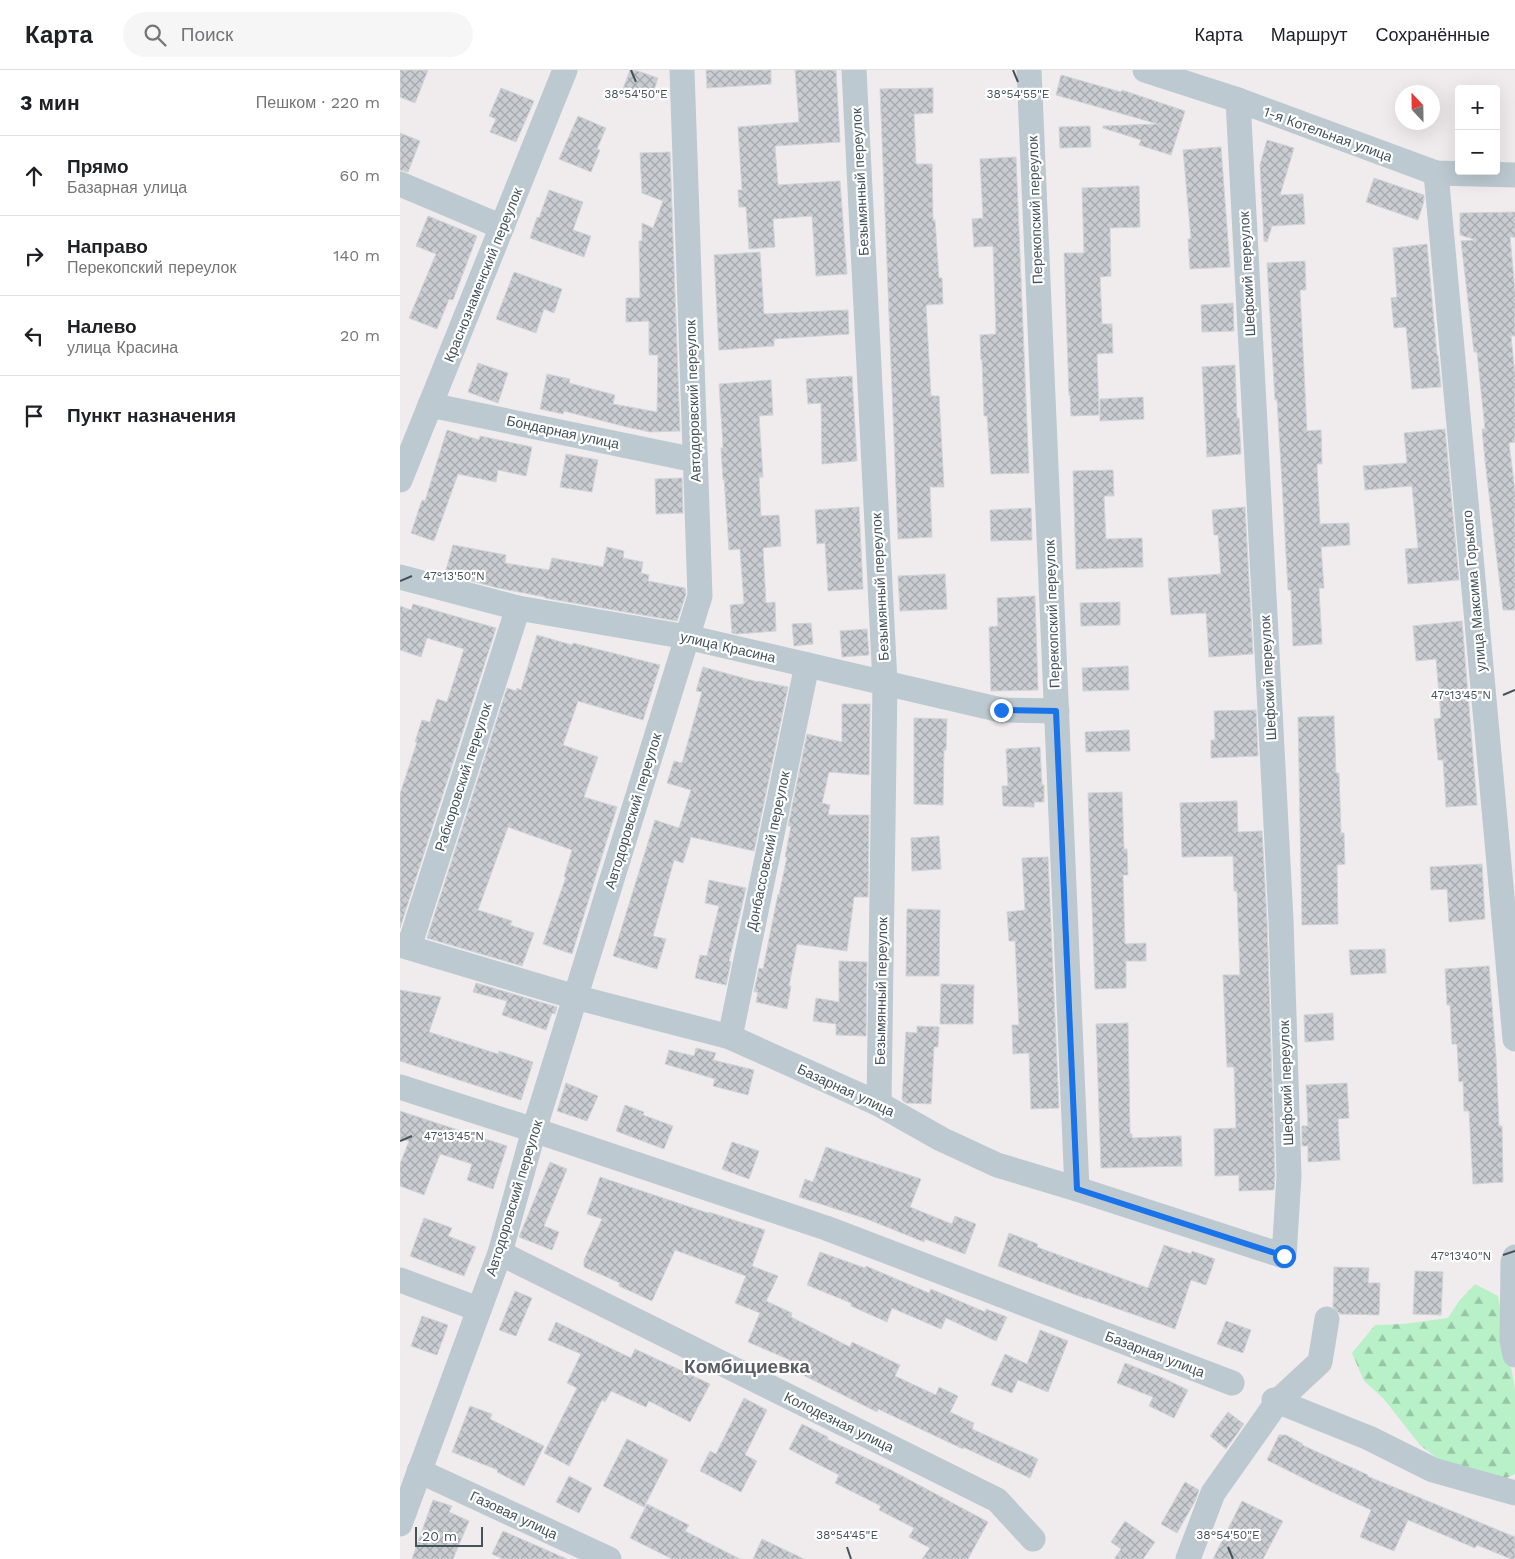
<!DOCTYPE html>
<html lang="ru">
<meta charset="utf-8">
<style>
body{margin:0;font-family:"Work Sans",sans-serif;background:#f6f6f6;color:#202124}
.controls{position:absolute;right:15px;top:15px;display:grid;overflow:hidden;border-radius:5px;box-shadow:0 5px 20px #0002}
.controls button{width:45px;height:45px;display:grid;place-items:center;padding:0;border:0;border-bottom:1px solid #e0e0e0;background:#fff;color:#202124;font:25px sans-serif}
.compass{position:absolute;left:995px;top:15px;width:45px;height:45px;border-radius:50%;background:#fff;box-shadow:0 5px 20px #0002;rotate:338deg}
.scale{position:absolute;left:15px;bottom:12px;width:68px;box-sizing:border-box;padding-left:5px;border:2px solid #44535b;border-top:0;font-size:14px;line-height:18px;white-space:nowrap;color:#44535b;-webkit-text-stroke:4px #fff;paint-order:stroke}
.stop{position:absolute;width:15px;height:15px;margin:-11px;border:4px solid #1a73e8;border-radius:50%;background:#fff}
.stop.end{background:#1a73e8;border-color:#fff;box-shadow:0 1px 5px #0008}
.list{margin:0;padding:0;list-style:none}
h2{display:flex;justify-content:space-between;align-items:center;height:65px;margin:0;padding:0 20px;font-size:21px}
h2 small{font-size:16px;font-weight:400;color:#757577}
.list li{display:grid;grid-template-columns:32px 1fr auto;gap:15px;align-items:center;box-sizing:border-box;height:80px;padding:0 20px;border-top:1px solid #e0e0e0}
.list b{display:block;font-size:19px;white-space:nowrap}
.list p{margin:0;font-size:16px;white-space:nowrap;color:#757577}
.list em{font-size:16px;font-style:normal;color:#757577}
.icon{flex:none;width:28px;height:28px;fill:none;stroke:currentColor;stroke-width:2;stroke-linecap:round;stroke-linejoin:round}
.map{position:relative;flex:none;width:1115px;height:1489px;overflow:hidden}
header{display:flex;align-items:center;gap:30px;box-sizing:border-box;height:70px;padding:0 25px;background:#fff;border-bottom:1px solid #e0e0e0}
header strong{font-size:24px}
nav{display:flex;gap:28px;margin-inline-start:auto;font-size:18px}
.search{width:350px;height:45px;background:#f6f6f6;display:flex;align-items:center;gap:12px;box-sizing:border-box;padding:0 18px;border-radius:28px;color:#757577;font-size:19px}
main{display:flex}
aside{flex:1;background:#fff}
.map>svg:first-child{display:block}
</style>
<header>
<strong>Карта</strong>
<div class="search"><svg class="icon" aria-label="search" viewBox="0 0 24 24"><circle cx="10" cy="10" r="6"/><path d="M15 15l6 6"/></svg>Поиск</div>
<nav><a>Карта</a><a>Маршрут</a><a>Сохранённые</a></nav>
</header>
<main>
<aside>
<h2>3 мин<small>Пешком · 220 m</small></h2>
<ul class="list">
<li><svg class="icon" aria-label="ahead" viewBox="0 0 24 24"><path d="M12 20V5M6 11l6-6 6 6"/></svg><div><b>Прямо</b><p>Базарная улица</p></div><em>60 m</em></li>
<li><svg class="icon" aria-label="right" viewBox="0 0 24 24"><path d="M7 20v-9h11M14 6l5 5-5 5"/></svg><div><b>Направо</b><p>Перекопский переулок</p></div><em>140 m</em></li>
<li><svg class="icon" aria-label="left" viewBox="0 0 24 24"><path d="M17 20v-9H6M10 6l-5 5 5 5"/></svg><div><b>Налево</b><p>улица Красина</p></div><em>20 m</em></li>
<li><svg class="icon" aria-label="arrive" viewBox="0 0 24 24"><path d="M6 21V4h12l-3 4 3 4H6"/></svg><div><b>Пункт назначения</b></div></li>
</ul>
</aside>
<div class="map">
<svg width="1115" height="1489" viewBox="0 0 1115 1489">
<defs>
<pattern id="forest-firs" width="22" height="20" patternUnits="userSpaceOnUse" patternTransform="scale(1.25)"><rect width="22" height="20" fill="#b8f0c7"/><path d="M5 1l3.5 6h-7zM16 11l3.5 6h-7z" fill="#97c5a5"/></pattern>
<pattern id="building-cross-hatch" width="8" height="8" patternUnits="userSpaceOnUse" patternTransform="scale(1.25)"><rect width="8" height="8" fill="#c9cdd2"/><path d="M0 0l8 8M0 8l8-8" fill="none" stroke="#a5a9ad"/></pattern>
</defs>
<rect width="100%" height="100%" fill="#f0eced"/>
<!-- forest -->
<path fill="url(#forest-firs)" d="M1075 1214 1098 1226 1115 1319V1404L1102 1410 1042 1392 1020 1375 983 1328 964 1311 952 1283 975 1255 1003 1254 1048 1248 1059 1231Z"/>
<!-- building -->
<g fill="url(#building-cross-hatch)" stroke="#d0d4d9">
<path d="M0 0H28L15 33 0 27Z"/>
<path d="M230 0H235L258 8 251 29 223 19Z"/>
<path d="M306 0H371V14L307 18Z"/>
<path d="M395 0H436L440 72 375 76 378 115 440 111 447 204 416 206 412 146 373 149 375 177 349 179 346 137H339L338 120H342L338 57 399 52Z"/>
<path d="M661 5 721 22 722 20 785 41 771 85 739 75 741 70 703 58V56L758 54 656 25Z"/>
<path d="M101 18 134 31 116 72 90 62 96 49 89 46Z"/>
<path d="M533 18V43L514 44 516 94H532L533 150H535L539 208H542L543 234 526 235 531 326H539L544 417H530L532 467 498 469 480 19Z"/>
<path d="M178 46 206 58 197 79 200 80 191 102 159 89Z"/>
<path d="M690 56 691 77 660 78 659 57Z"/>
<path d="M0 63 20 71 8 102 0 100Z"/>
<path d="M867 70 894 78 880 125 903 124 905 154 872 156 867 172 864 171 860 95Z"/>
<path d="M821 77 830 197 790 199 788 169H791L783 80Z"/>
<path d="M270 82 280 361 250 362 227 357 164 341 163 344 140 339 147 304 170 309 169 313 215 325 213 334 257 342 258 285H249V251L226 252V228H240L239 171H242V153L253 158 263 131 242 123 240 83Z"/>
<path d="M616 87 629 403 591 404 587 346H584L582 290H581L580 265 596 264 593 176 574 177 572 149 583 148 580 89Z"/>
<path d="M974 108 1024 125V131L1018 150 966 132Z"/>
<path d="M739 116 740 157 710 158 711 206 700 207 702 254H712L713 283 697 284 699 345 671 346 670 325H669L664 183H684L682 118Z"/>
<path d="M149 120 183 132 173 160 191 166 184 187 130 168 137 147 139 148Z"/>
<path d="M1115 142V167H1110L1115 220V266H1111L1115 305V372L1109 373 1115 421V540H1103L1085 391 1082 359H1085L1077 282H1074L1061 171 1076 170 1060 165V143Z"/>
<path d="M28 146 77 166 53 230 49 229 37 259 9 248 36 184 16 176Z"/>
<path d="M1027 174 1037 285H1038L1041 317 1012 319 1006 257 994 258 991 228 997 227 993 178Z"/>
<path d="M360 182 364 244 448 240 449 264 374 269V276L319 280 314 185Z"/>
<path d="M905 191 906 220H900L907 361 921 360 922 394H917L920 454 949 453 950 475 921 477 924 518H919L922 574 893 576 891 520H888L881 396 877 330H875L867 193Z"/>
<path d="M114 202 162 219 154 243 144 239 136 263 96 249Z"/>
<path d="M833 233 834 261 802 262 801 235Z"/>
<path d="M78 293 108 303 98 333 68 322Z"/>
<path d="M835 295 837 348H839L841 384 807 387 802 297Z"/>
<path d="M452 306 457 391 422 394 421 333 408 334 406 309Z"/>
<path d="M371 310 373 345 359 346 363 407H359L361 446 379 445 381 476 363 478 366 533 375 532 376 561 337 564 332 563 330 535 344 534 340 479 329 480 324 409 323 410 321 378H323L322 360 319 314Z"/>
<path d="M743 327 744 349 700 351V329Z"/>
<path d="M1045 359 1059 510 1008 514 1005 479 1018 478 1012 416 965 420 963 396 1007 393 1004 363Z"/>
<path d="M47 360 79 370 80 366 132 377 126 406 98 400 96 412 58 404 34 471 11 463 22 430 25 431Z"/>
<path d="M166 384 198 390 192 422 160 417Z"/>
<path d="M713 400 714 426H704L706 469 742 468 743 497 676 499 673 401Z"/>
<path d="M282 408 283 443 256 444 255 409Z"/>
<path d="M459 437 463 519 428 521 425 473 417 474 415 440Z"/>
<path d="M845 437 853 584 809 587 806 543 771 545 768 508 821 504 818 465H814L812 440Z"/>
<path d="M631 438 632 470 591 471 590 440Z"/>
<path d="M53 475 106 485 105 493 149 500 152 488 203 497 207 477 224 481 223 488 243 492 241 503 249 505 248 511 285 518 286 524 277 551 145 528V527L98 518 45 504Z"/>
<path d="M545 504 547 539 500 541 498 506Z"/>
<path d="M635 526 638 620 591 621 589 557 598 556 597 528Z"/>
<path d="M720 532V555L681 556 680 533Z"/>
<path d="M13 534 96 558 0 858V724L17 672H15L22 650 30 652 37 629 47 632 64 579 27 568 21 587 0 580V536L11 540Z"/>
<path d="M1062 551 1077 735 1046 737 1043 690H1038L1034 649 1041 648 1036 589 1016 591 1013 556Z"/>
<path d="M411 553 413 574 394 576 392 554Z"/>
<path d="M467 559 469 585 442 587 440 561Z"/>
<path d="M137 565 172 575 173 573 260 595 243 650 178 631 163 675 198 687 184 727 217 737 172 884 143 874 166 807H164L172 780 108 757 78 840 112 851 110 855 134 863 122 896 27 868 107 618 116 621 117 618 121 620Z"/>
<path d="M728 596 729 620 683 621 682 598Z"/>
<path d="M303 597 358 612V611L388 617 354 781 291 767 283 793 274 790 253 866 266 869 257 899 213 886 255 750 279 758 291 720 267 713 274 691 282 693 302 622 296 621Z"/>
<path d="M442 634H470L469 705 429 702 422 733 430 735 428 745H469L468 827H454L447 881 397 874 389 916H391L387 939 356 932 358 922H354L359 898 363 899 378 824 379 825 387 787H385L391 756H388L407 664 442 672Z"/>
<path d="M856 640 858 686 811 688V670H815L814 641Z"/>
<path d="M934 646 936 703H939L941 763H944L945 794 937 795 938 854 902 855 898 647Z"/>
<path d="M514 648 547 649 546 680H544L543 735 514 734Z"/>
<path d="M729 660 730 681 686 682 685 662Z"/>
<path d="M640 677 642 715H644V732H634V737L603 736 602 716H608L606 679Z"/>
<path d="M722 722 724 779H727L728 805H723L725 874 746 873V891H726V918L695 919 688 723Z"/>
<path d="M837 731 838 762 862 761 867 851 875 1106 874 1120 839 1121V1105L815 1106 814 1059 836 1058 834 997H827L823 905H840L837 821H834L833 786 782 787 780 733Z"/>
<path d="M539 766 541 799 512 801 511 768Z"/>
<path d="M648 787 659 1038 631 1039 629 983 613 984 612 955H619L615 871H609L607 842 625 840 622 788Z"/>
<path d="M1082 794 1085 849 1049 852 1047 819 1031 820 1030 797Z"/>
<path d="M309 810 346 818 329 891 331 892 326 915 295 908 300 885 307 886 319 836 305 833Z"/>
<path d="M507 839 540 840 539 906H506Z"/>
<path d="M985 879 986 903 951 905 949 880Z"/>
<path d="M439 891 467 892 466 966 436 965V954L413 951 416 928 439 932Z"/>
<path d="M1089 896 1096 987 1099 1056H1102L1103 1112 1073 1114 1069 1041H1064L1063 1011 1059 1012 1057 974H1052L1050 935H1047L1045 899Z"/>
<path d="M76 913 157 937 155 944 152 943 146 960 102 945 107 931 73 922Z"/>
<path d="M541 914 574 915 573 954H540Z"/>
<path d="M0 920 41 927 29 962 98 984 99 981 133 992 121 1030 0 991Z"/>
<path d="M933 943 934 970 905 972 904 945Z"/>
<path d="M728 953 730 1064H732V1068L781 1066 782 1096 701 1098 696 954Z"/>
<path d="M517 956 539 957 538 977H534L531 1034 506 1033 502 1030 506 962 517 963Z"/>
<path d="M296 978 316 983 313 990 354 1000 348 1025 313 1016 315 1009 265 994 269 980 294 986Z"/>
<path d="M166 1013 198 1026 187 1051 157 1041Z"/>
<path d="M947 1013 949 1048 938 1049 940 1090 908 1092V1076H902V1056H908L906 1015Z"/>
<path d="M225 1035 244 1042 243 1045 273 1056 264 1079 216 1061Z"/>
<path d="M0 1041 107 1076 93 1119 67 1110 72 1094 40 1084 24 1125 0 1116V1094L9 1071 0 1069Z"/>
<path d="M332 1072 359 1081 349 1109 322 1099Z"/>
<path d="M426 1077 521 1109 510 1137 552 1154 555 1146 576 1154 565 1184 525 1169 524 1172 467 1149 399 1127 405 1109 413 1112Z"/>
<path d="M150 1092 167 1099 144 1156 159 1162 152 1180 119 1167Z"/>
<path d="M200 1107 308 1143 309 1142 365 1160 352 1196 378 1206 366 1231 392 1243 391 1247 450 1277 452 1272 500 1295 495 1306 536 1325 539 1317 558 1326 550 1342 574 1353 572 1359 638 1389 630 1408 563 1377V1379L478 1339 477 1342 387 1297 390 1290 348 1272 360 1243 335 1233 346 1206 275 1180 252 1231 219 1216 220 1213 184 1197V1190L202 1149 187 1144Z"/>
<path d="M24 1148 52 1158 48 1166 76 1177 64 1206 10 1186Z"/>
<path d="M609 1163 638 1174 637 1177 748 1218 764 1175 791 1184 792 1181 815 1189 806 1215 791 1210 775 1259 687 1228V1229L598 1196Z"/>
<path d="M420 1182 465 1198 466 1196 529 1223 531 1219 585 1242 586 1239 607 1247 596 1271 546 1248 541 1259 492 1238 487 1252 451 1236V1233L407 1215Z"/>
<path d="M934 1197 969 1198 968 1213H980L979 1245 940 1244 933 1237Z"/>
<path d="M1015 1201 1043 1202 1041 1245 1013 1244Z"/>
<path d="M115 1221 132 1228 116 1266 99 1260Z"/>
<path d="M22 1246 48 1255 37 1285 11 1276Z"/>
<path d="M826 1251 851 1260 843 1283 817 1274Z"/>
<path d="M156 1252 231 1288 235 1279 310 1314 290 1352 249 1331 246 1337 211 1321 205 1332 202 1330 169 1396 144 1383 177 1318 167 1313 181 1284 148 1270Z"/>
<path d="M640 1260 668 1271 648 1322 618 1310 612 1323 591 1315 605 1284 627 1294Z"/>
<path d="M725 1293 763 1308 788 1320 774 1348 749 1336 753 1327 717 1313Z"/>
<path d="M344 1328 367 1340 345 1385 357 1391 341 1422 300 1401 310 1381 316 1384Z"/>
<path d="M70 1336 92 1344 90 1349 144 1376 124 1416 97 1402 98 1400 52 1382Z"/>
<path d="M828 1342 844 1354 826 1379 810 1366Z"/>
<path d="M402 1354 428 1367 427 1369 491 1400 588 1452 568 1489H522L530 1478 509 1467 514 1458 479 1440 481 1436 435 1413 439 1405 389 1379Z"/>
<path d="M879 1365H886L903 1374 902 1375 968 1405 967 1406 1115 1467V1489H1111L1077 1475 1075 1478 1008 1450 994 1481 960 1467 971 1440 915 1414 867 1390Z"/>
<path d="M227 1369 268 1390 244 1437 203 1416Z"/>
<path d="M169 1406 192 1418 179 1443 156 1432Z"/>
<path d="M785 1412 799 1420 795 1431 777 1463 761 1454Z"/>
<path d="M33 1430 52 1436 49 1442 69 1451 53 1489H12Z"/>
<path d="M842 1431 883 1451 863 1489H813Z"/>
<path d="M247 1434 289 1455 285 1461 340 1489H272L230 1468Z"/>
<path d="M725 1451 755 1472 743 1489H714L721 1479 711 1472Z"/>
<path d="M103 1461 167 1489H103L92 1484Z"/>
<path d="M362 1469 404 1489H353Z"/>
</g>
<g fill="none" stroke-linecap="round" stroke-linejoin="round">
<!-- minor -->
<g stroke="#bcc9d0" stroke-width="25">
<path d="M454 0 485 613 479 1034"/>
<path d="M629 0 677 1119"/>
<path d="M745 0 838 30 1036 103 1115 105"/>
<path d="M1036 103 1115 969"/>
<path d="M0 114 102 157"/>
<path d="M30 335 295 390"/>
<path d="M0 410 165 0"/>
<path d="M0 507 118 538 287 567 601 640 657 641"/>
<path d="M0 875 175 927 330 967 479 1034 541 1069 597 1095 677 1119 884 1186 889 1106 881 850 838 30"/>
<path d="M9 877 118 538"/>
<path d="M330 967 407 595"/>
<path d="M0 1017 134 1060 426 1158 832 1313"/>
<path d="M100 1183 597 1430 633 1469"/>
<path d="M1115 1187 1113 1192 1112 1271 1115 1285"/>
<path d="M0 1210 78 1239"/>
<path d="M874 1330 969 1368 1033 1400 1115 1423"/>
<path d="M19 1401 209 1489"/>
<path d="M0 1454 100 1183 134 1060 300 526 282 0"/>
<path d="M788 1489 813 1423 878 1331 920 1292 927 1249"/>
</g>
</g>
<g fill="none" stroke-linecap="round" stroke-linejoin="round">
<!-- route -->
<path stroke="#1a73e8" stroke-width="6" d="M601 640 656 641 677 1119 884 1186"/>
</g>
<!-- ticks -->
<path fill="none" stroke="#44535b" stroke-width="2" d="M231 0 236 12M613 0 618 12M0 511 12 506M1103 625 1115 620M0 1071 12 1066M1103 1185 1115 1181M447 1477 451 1489M828 1477 833 1489"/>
<g text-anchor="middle" stroke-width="4.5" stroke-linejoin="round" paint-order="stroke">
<!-- street labels -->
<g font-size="14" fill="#44535b" stroke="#fff">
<text transform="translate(928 64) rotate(20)" y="5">1-я Котельная улица</text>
<text transform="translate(460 112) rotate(-93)" y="5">Безымянный переулок</text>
<text transform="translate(635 140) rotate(-92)" y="5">Перекопский переулок</text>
<text transform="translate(847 204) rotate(-93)" y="5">Шефский переулок</text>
<text transform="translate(83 205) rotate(-68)" y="5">Краснознаменский переулок</text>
<text transform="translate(293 331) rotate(-92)" y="5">Автодоровский переулок</text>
<text transform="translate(163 362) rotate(12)" y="5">Бондарная улица</text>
<text transform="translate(480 517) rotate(-93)" y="5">Безымянный переулок</text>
<text transform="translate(1074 521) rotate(-95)" y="5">улица Максима Горького</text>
<text transform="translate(652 544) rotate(-92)" y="5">Перекопский переулок</text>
<text transform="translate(328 577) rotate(13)" y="5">улица Красина</text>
<text transform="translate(868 608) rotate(-93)" y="5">Шефский переулок</text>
<text transform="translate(63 707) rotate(-72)" y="5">Рабкоровский переулок</text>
<text transform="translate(233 741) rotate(-73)" y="5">Автодоровский переулок</text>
<text transform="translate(368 781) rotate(-78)" y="5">Донбассовский переулок</text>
<text transform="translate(481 921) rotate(-89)" y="5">Безымянный переулок</text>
<text transform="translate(886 1013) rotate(-92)" y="5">Шефский переулок</text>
<text transform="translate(446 1020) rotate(25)" y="5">Базарная улица</text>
<text transform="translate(114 1128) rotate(-73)" y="5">Автодоровский переулок</text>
<text transform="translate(755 1284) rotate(21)" y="5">Базарная улица</text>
<text transform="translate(439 1352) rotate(26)" y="5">Колодезная улица</text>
<text transform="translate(114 1445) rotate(25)" y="5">Газовая улица</text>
</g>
<!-- district labels -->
<g font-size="19" font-weight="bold" fill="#595e62" stroke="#fff">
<text x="347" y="1303">Комбициевка</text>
</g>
</g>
<g font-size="12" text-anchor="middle" fill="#44535b" stroke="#fff" stroke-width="4.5" stroke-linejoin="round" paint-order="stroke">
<text x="236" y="28">38°54'50"E</text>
<text x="618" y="28">38°54'55"E</text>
<text x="54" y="510">47°13'50"N</text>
<text x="1061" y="629">47°13'45"N</text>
<text x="54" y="1070">47°13'45"N</text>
<text x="1061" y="1190">47°13'40"N</text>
<text x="447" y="1469">38°54'45"E</text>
<text x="828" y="1469">38°54'50"E</text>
</g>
</svg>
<div class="controls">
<button>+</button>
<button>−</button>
</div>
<svg class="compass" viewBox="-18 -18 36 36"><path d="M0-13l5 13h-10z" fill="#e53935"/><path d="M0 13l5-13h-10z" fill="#757577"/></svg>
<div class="scale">20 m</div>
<div class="stop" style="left:884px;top:1186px"></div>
<div class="stop end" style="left:601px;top:640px"></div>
</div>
</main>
